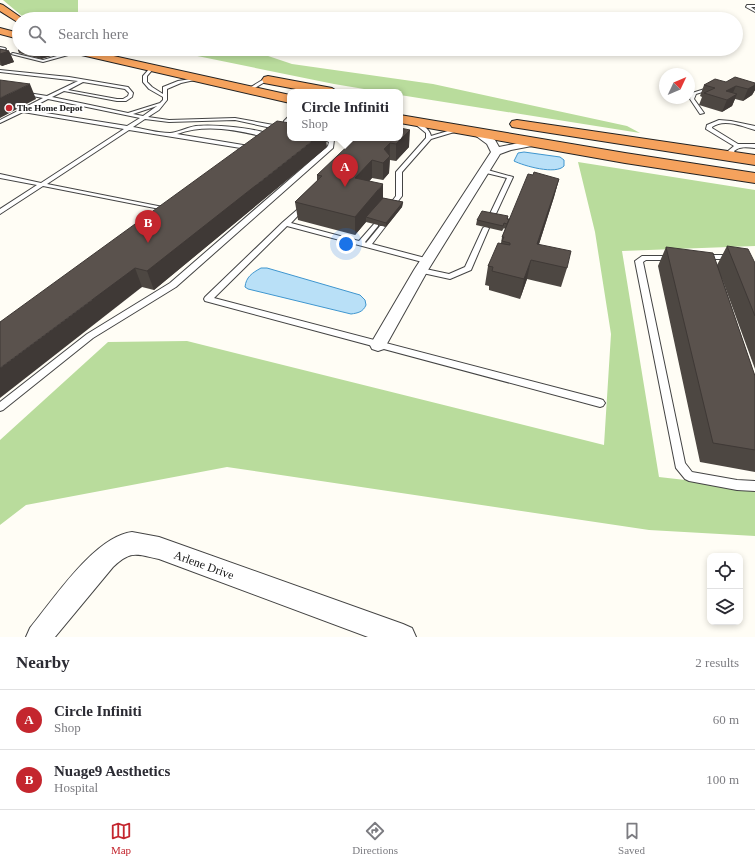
<!DOCTYPE html>
<style>
body{margin:0;font-family:"Times New Roman",serif;background:#f2f2f3;color:#2b2b33}
.controls{position:absolute;right:12px;bottom:12px;display:grid;overflow:hidden;border-radius:8px;box-shadow:0 2px 6px #0003}
.controls button{width:36px;height:36px;display:grid;place-items:center;padding:0;border:0;border-bottom:1px solid #e1e1e2;background:#fff;color:#2b2b33;font:20px sans-serif}
.compass{position:absolute;left:659px;top:68px;width:36px;height:36px;border-radius:50%;background:#fff;box-shadow:0 2px 6px #0003;rotate:46deg}
.you{position:absolute;left:346px;top:244px;width:14px;height:14px;margin:-10px;border:3px solid #fff;border-radius:50%;background:#1a73e8;box-shadow:0 0 0 6px #1a73e833}
.badge{display:grid;place-items:center;width:26px;height:26px;border-radius:50%;background:#c4262e;color:#fff;font-size:13px;font-weight:700}
.pin{position:absolute;translate:-50% -33px;filter:drop-shadow(0 1px 2px #0008)}
.pin::after{content:'';position:absolute;top:21px;width:14px;height:12px;background:inherit;clip-path:polygon(0 0,100% 0,50% 100%)}
.popup{position:absolute;left:287px;top:89px;width:116px;height:52px;box-sizing:border-box;display:grid;place-content:center;border-radius:8px;background:#fff;filter:drop-shadow(0 1px 3px #0005);font-size:13px;white-space:nowrap;color:#7c7c81}
.popup b{font-size:15px;color:#2b2b33}
.popup::after{content:'';position:absolute;left:50%;top:100%;margin-left:-8px;border:8px solid transparent;border-top-color:#fff}
.list{margin:0;padding:0;list-style:none}
h2{display:flex;justify-content:space-between;align-items:center;height:52px;margin:0;padding:0 16px;font-size:17px}
h2 small{font-size:13px;font-weight:400;color:#7c7c81}
.list li{display:grid;grid-template-columns:26px 1fr auto;gap:12px;align-items:center;box-sizing:border-box;height:60px;padding:0 16px;border-top:1px solid #e1e1e2}
.list b{display:block;font-size:15px;white-space:nowrap}
.list p{margin:0;font-size:13px;white-space:nowrap;color:#7c7c81}
.list em{font-size:13px;font-style:normal;color:#7c7c81}
.icon{flex:none;width:22px;height:22px;fill:none;stroke:currentColor;stroke-width:2;stroke-linecap:round;stroke-linejoin:round}
.map{position:relative;flex:none;width:755px;height:637px;overflow:hidden}
.search{position:absolute;background:#fff;box-shadow:0 2px 6px #0003;left:12px;right:12px;top:12px;height:44px;display:flex;align-items:center;gap:10px;box-sizing:border-box;padding:0 14px;border-radius:22px;color:#7c7c81;font-size:15px}
.sheet{height:172px;background:#fff}
nav{display:flex;justify-content:space-around;align-items:center;box-sizing:border-box;height:56px;border-top:1px solid #e1e1e2;background:#fff;font-size:11px;color:#7c7c81}
nav a{display:grid;justify-items:center;gap:2px}
nav .on{color:#c4262e}
.map>svg:first-child{display:block}
</style>
<div class="map">
<svg width="755" height="637" viewBox="0 0 755 637">
<rect width="100%" height="100%" fill="#fffdf5"/>
<!-- forest -->
<g fill="#b9dc9c">
<path d="M3 0H78V19H31L22 16Z"/>
<path d="M163 49H247L292 64 433 84 627 126 640 133 400 95V92H382L334 84Z"/>
<path d="M578 162 755 190V246L622 251 659 477 755 488V536L649 530 227 467 26 505 0 525V440L108 342 187 341 604 445 611 334 595 232Z"/>
</g>
<!-- water -->
<g fill="#b9e0f7" stroke="#3f96cf">
<path d="M524 152 560 157 564 160V166C556 175 524 166 514 161L518 153Z"/>
<path d="M261 268H267L360 295 365 300 366 305C363 312 358 313 351 314L248 289 245 287C246 277 252 273 261 268Z"/>
</g>
<g fill="none" stroke-linecap="round" stroke-linejoin="round">
<!-- lane casing -->
<g stroke="#444" stroke-width="2">
<g id="lane">
<path d="M747 5H755V7H751L755 10V12L746 7Z"/>
<path d="M0 47 5 48 6 49 4 50 0 49Z"/>
<path d="M78 50 79 52 43 62 11 54 13 53 43 60Z"/>
<path d="M150 68 153 69 147 76V82L152 87 163 94V87L178 81 197 78 199 79 181 83 167 89V100L159 110 148 117 169 120 235 118 290 128V132L235 120 169 122 145 119 133 127C144 129 158 133 170 133 176 133 188 127 196 126 212 124 260 128 273 136L270 138C239 131 208 123 177 134L255 147 256 148 253 150 129 130 47 184 168 208 170 209V211L43 186 0 214V209L37 185 0 178V174L41 183 124 129 23 112 0 123V120L43 98 22 94V92L47 96 78 81 0 72V70L69 77 128 87 133 93 132 97 126 101H117L64 91 52 97 128 113 160 103 163 100V97L149 89 143 82V76ZM83 82 125 89 129 93 128 96 123 99H117L68 90ZM48 99 140 118 127 126 27 110ZM157 106 143 116 133 114Z"/>
<path d="M264 79 268 80 250 91 246 90Z"/>
<path d="M711 87 715 88 696 94 694 99 704 113 700 114 690 99 692 93Z"/>
<path d="M288 117H290V120L288 125 283 126 284 121Z"/>
<path d="M719 120 731 121 755 126V130C742 126 724 118 712 127V128L738 144H755V148C747 147 740 146 734 151L738 157 733 158 728 151 734 146 706 129 707 125Z"/>
<path d="M415 122C421 122 430 130 431 136L458 128 461 130 431 139 402 172V196L395 205H391L390 204 396 196V172L426 138V133L415 124Z"/>
<path d="M321 138H329L334 140 333 148 176 287 93 338 3 410 0 411V402L87 334 170 283 328 146 329 142Z"/>
<path d="M484 169 513 177 494 218 491 220 488 218 507 178 482 172V170Z"/>
<path d="M305 203 308 205 307 206 291 223 359 241 374 224H378V226L365 242 366 243 380 226H384L385 227 372 244 429 259 430 261 426 263 287 226 214 298 600 399 603 400 605 403 603 406 600 407 205 301 204 299 205 297 283 222Z"/>
<path d="M486 226 489 228 471 270 450 279 418 272 417 270 421 268 449 274 465 267 483 228Z"/>
<path d="M703 255H731L735 257 731 259H703L701 257Z"/>
<path d="M642 256H671L675 258 671 260H646L643 262 685 463 692 472 737 480 755 481V491L737 490 689 481 685 479 676 468 635 261Z"/>
</g>
</g>
<!-- street casing -->
<g stroke="#444" stroke-width="2">
<g id="street">
<path d="M477 130 495 140 499 147 533 140 538 143 537 145 511 150 500 154 428 270 384 349 378 351 372 349 370 345 414 270 491 152 487 144 472 133Z"/>
<path d="M132 532 159 537 403 624 412 628 416 637H368L159 559C136 554 131 550 113 567L55 637H26L30 628C53 600 95 536 132 532Z"/>
</g>
</g>
<!-- highway casing -->
<g stroke="#222" stroke-width="2">
<g id="highway">
<path d="M0 4 3 5 23 19H19V23L0 11Z"/>
<path d="M0 28 19 33V39L0 34Z"/>
<path d="M63 49H82L290 95V103L64 51Z"/>
<path d="M268 76 332 88 338 92H312L264 83 262 80 264 77Z"/>
<path d="M400 115 625 153 755 173V183L625 163 400 123Z"/>
<path d="M517 120 755 155V165L512 127 510 124 512 121Z"/>
</g>
</g>
<!-- lane -->
<use href="#lane" fill="#fff" fill-rule="evenodd"/>
<!-- street -->
<use href="#street" fill="#fff" fill-rule="evenodd"/>
<!-- highway -->
<use href="#highway" fill="#f5a25d" fill-rule="evenodd"/>
</g>
<!-- wall -->
<g fill="#4d4742">
<path d="M0 49 9 51 14 62 2 66 0 65Z"/>
<path d="M18 50 49 52 51 56 41 59 19 53Z"/>
<path d="M726 82 755 83V90L752 95 743 101 735 99 732 106 722 112 699 105 702 97 700 96 704 85Z"/>
<path d="M400 138 409 147 396 161 390 160 389 173 383 180 372 178 369 181 383 198 403 202 402 207 386 227 366 222 355 235 298 220 295 202 317 181V175Z"/>
<path d="M327 147 154 290 142 287 0 322Z"/>
<path d="M559 179 554 197 539 244 567 268 561 287 527 279 520 299 489 290V286L485 285 488 266 501 243 502 237 505 229 504 228 502 231 476 225 477 220 508 216V219H509Z"/>
<path d="M727 246 755 263V369L721 276 755 376V472L700 462 658 266 666 247 717 265Z"/>
</g>
<!-- shaded-wall -->
<g fill="#3f3936">
<path d="M9 51 14 62 2 66 0 60V54Z"/>
<path d="M49 52 51 56 41 59 40 55Z"/>
<path d="M30 84 36 99 0 118V98Z"/>
<path d="M755 85V90L752 95 743 101 748 89Z"/>
<path d="M736 86 731 97 726 91Z"/>
<path d="M737 94 732 106 722 112 727 100Z"/>
<path d="M410 130 409 147 396 161V144Z"/>
<path d="M316 138H326L327 147 154 290 147 271Z"/>
<path d="M390 143 389 173 383 180V163L384 149Z"/>
<path d="M372 160V178L356 196 355 178Z"/>
<path d="M559 179 554 197 533 263 537 244Z"/>
<path d="M383 184V202L366 217V222L355 235V217Z"/>
<path d="M403 202 402 207 386 227V223Z"/>
<path d="M531 260 527 279 520 299 524 279Z"/>
<path d="M135 268 142 287 0 398V368Z"/>
</g>
<!-- building -->
<g fill="#5a524d" stroke="#3f3936">
<path d="M0 49 9 51 0 54Z"/>
<path d="M19 49H38L49 52 40 55 18 50Z"/>
<path d="M735 77 755 83V85L748 89 736 86 726 91 737 94 727 100 704 93 715 88 704 85 715 79 726 82Z"/>
<path d="M0 80 30 84 0 98Z"/>
<path d="M277 121 290 123V138H316L147 271 135 268 0 368V322Z"/>
<path d="M400 128 410 130 396 144 390 143 384 149 390 156 383 163 372 160 355 178 383 184 355 217 295 202 322 176 317 175 356 138H400Z"/>
<path d="M534 172 559 179 537 244 571 251 567 268 531 260 524 279 492 271 493 267 488 266 498 243 510 245V243L502 241 504 237H502L528 174 533 175Z"/>
<path d="M383 198 403 202 386 223 366 217Z"/>
<path d="M482 211 508 216 507 219H509L507 224 504 223 503 226 477 220Z"/>
<path d="M727 246 748 249 755 263V316Z"/>
<path d="M666 247 713 253 755 376V450L713 443Z"/>
</g>
<!-- markers -->
<circle fill="#c4262e" stroke="#fff" stroke-width="1.5" cx="9" cy="108" r="4"/>
<g text-anchor="middle" stroke-width="4" stroke-linejoin="round" paint-order="stroke">
<!-- far-poi labels -->
<g font-size="9" font-weight="bold" fill="#111" stroke="#fff" text-anchor="start">
<text x="17" y="111">The Home Depot</text>
</g>
<!-- near-street labels -->
<g font-size="12" fill="#111" stroke="#fff">
<text transform="translate(204 565) rotate(20)" y="4">Arlene Drive</text>
</g>
</g>
</svg>
<div class="controls">
<button><svg class="icon" aria-label="locate" viewBox="0 0 24 24"><circle cx="12" cy="12" r="6"/><path d="M12 2v4M12 18v4M2 12h4M18 12h4"/></svg></button>
<button><svg class="icon" aria-label="layers" viewBox="0 0 24 24"><path d="M12 4l9 5-9 5-9-5zM3 14l9 5 9-5"/></svg></button>
</div>
<svg class="compass" viewBox="-18 -18 36 36"><path d="M0-13l5 13h-10z" fill="#e53935"/><path d="M0 13l5-13h-10z" fill="#7c7c81"/></svg>
<div class="you"></div>
<div class="pin badge" style="left:345px;top:187px">A</div>
<div class="popup"><b>Circle Infiniti</b>Shop</div>
<div class="pin badge" style="left:148px;top:243px">B</div>
<div class="search"><svg class="icon" aria-label="search" viewBox="0 0 24 24"><circle cx="10" cy="10" r="6"/><path d="M15 15l6 6"/></svg>Search here</div>
</div>
<section class="sheet">
<h2>Nearby<small>2 results</small></h2>
<ul class="list">
<li><span class="badge">A</span><div><b>Circle Infiniti</b><p>Shop</p></div><em>60 m</em></li>
<li><span class="badge">B</span><div><b>Nuage9 Aesthetics</b><p>Hospital</p></div><em>100 m</em></li>
</ul>
</section>
<nav>
<a class="on"><svg class="icon" aria-label="map" viewBox="0 0 24 24"><path d="M3 6l6-2 6 2 6-2v14l-6 2-6-2-6 2zM9 4v14M15 6v14"/></svg>Map</a>
<a><svg class="icon" aria-label="directions" viewBox="0 0 24 24"><path d="M12 3l9 9-9 9-9-9zM9 14v-3h6M13 9l2 2-2 2"/></svg>Directions</a>
<a><svg class="icon" aria-label="saved" viewBox="0 0 24 24"><path d="M7 4h10v16l-5-4-5 4z"/></svg>Saved</a>
</nav>
